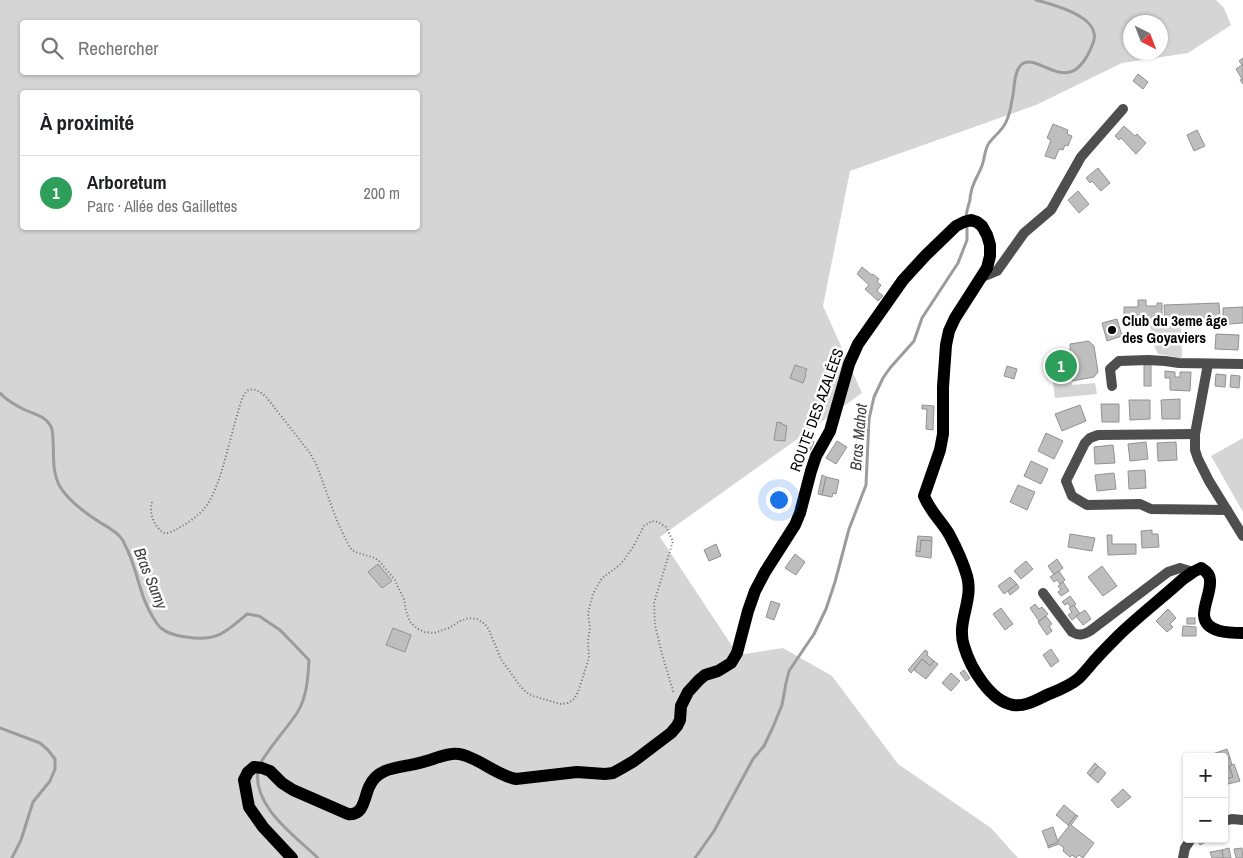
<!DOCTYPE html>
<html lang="fr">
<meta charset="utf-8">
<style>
body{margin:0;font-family:"Archivo Narrow",sans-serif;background:#f6f6f6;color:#202124}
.controls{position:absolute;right:15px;bottom:15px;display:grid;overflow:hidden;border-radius:5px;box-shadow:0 1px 4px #0004}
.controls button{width:45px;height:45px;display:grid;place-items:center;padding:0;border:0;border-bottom:1px solid #e0e0e0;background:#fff;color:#202124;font:25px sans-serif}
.compass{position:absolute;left:1123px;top:15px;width:45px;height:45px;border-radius:50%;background:#fff;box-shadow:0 1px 4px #0004;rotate:138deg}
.you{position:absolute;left:778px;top:499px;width:18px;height:18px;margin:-12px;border:4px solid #fff;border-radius:50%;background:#1a73e8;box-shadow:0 0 0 8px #1a73e833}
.badge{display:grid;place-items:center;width:32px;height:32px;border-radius:50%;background:#db2777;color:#fff;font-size:16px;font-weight:700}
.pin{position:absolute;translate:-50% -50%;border:2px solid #fff;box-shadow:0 1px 5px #0006}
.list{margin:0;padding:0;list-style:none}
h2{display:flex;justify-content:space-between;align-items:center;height:65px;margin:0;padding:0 20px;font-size:21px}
h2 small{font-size:16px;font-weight:400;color:#757577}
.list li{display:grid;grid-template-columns:32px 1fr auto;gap:15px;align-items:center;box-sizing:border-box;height:75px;padding:0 20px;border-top:1px solid #e0e0e0}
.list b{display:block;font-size:19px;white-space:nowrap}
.list p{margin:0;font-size:16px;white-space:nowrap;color:#757577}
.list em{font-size:16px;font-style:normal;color:#757577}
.icon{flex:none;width:28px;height:28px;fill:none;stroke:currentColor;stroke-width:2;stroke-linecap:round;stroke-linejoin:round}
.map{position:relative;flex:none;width:1243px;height:858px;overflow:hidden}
.search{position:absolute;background:#fff;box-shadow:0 1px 4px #0004;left:20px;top:20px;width:400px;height:55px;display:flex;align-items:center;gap:12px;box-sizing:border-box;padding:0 18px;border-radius:5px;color:#757577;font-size:19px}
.panel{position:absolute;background:#fff;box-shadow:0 1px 4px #0004;left:20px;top:90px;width:400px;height:140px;border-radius:5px}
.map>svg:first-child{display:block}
</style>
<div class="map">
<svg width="1243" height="858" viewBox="0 0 1243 858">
<rect width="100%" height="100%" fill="#fff"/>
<!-- green -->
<g fill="#d5d5d5" fill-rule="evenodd">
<path d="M0 0H1216L1224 8 1231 25 1188 53 1122 63 1036 105 850 171 823 306 862 393 660 537 738 655 783 648 832 676 898 764 991 828 1018 858H0ZM22 22H418V72H22ZM1130 22H1160V52H1130ZM22 92H418V228H22Z"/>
<path d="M1150 326H1181L1182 358 1158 354 1152 341Z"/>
<path d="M1070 349 1072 385 1095 383 1097 394 1055 398 1049 352Z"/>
<path d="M1243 438V512L1211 456Z"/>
</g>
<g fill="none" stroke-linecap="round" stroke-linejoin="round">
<!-- stream -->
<g stroke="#9c9c9c" stroke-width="3">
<path d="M966 219C966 212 968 207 970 200 970 198 970 195 971 193 972 184 978 176 981 168 985 160 984 150 989 143 995 135 1002 131 1006 122 1009 116 1011 107 1012 100 1015 89 1013 72 1022 64 1034 55 1054 79 1073 71 1081 67 1088 56 1091 48 1093 44 1095 37 1094 33 1091 15 1052 4 1036 0"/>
<path d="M0 393C6 400 17 406 25 410 34 414 45 416 50 425 53 429 53 435 53 440 54 455 52 471 59 485 68 501 85 513 101 523 108 527 117 532 122 539 124 542 125 546 127 549 138 572 140 598 154 619 156 622 158 626 161 628 168 634 177 636 186 637 216 642 225 633 247 614L259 616 280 630 309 660C308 678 307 697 297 713 285 731 270 746 260 764"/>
<path d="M0 728 40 743 48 750 55 759V769L50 781 33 802 21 840 12 858"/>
<path d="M258 770C252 806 295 836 318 858"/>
<path d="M695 858 714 831 753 759 764 746 773 727 782 705 786 683 789 671 795 662 814 634 826 609 835 582 849 529 866 485 869 419 874 397 883 378 890 368 914 341 922 318 958 263 967 240V225"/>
</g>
</g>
<!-- building -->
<g fill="#bebebe" stroke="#929292">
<path d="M1243 58V84L1240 80 1242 79 1236 69 1242 65 1239 61Z"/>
<path d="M1138 74 1148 82 1143 89 1133 81Z"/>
<path d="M1053 124 1068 130 1067 134 1072 136 1068 146 1065 145 1063 150 1059 149 1055 159 1045 156 1051 140 1047 138Z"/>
<path d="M1124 126 1135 136 1137 134 1146 143 1136 154 1121 138 1119 140 1115 136Z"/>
<path d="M1197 130 1205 146 1194 151 1187 135Z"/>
<path d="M1098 168 1110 183 1101 191 1092 181 1090 183 1086 178Z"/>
<path d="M1078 191 1089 204 1079 213 1068 200Z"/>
<path d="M862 267 872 275 873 274 879 279 877 282 881 285 877 291 883 296 878 301 865 289 869 285 857 274Z"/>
<path d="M1138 300H1146V306H1157V303H1162V323H1124V307H1138Z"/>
<path d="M1219 303 1220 318 1165 320 1164 305Z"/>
<path d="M1243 307V323L1229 324V319H1223V308Z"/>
<path d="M1117 319 1122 336 1107 341 1102 323Z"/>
<path d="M1216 334 1239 335 1238 350 1215 349Z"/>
<path d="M1089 341 1094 346 1098 372 1094 377 1072 381 1070 344Z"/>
<rect x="1144" y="364" width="7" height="22"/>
<path d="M795 365 807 369 805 374 806 375 803 383 790 378Z"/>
<path d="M1007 366 1017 369 1014 379 1004 376Z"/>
<path d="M1165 371 1175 372V377H1180V372H1191L1190 391 1170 390V378H1165Z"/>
<path d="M1216 374 1226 375 1225 387 1215 386Z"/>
<path d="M1231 375 1240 376 1239 388 1230 387Z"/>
<path d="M1180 399V419H1162L1161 400Z"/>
<path d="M1129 400H1150V419L1130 420Z"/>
<path d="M1101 404H1119V422H1102Z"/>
<path d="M922 405 934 406 933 430 926 429 927 409H922Z"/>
<path d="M1080 405 1086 421 1062 431 1055 414Z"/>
<path d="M777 422 782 423V424L787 426 785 441 774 440Z"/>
<path d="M1046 433 1063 441 1054 459 1038 451Z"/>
<path d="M808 439 814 442 810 451 804 448Z"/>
<path d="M837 441 847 447 836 464 826 458Z"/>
<path d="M1146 442 1148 459 1130 461 1128 444Z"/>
<path d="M1176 442 1177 460 1158 461 1157 443Z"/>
<path d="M1113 445 1115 463 1095 464 1094 447Z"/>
<path d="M1031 461 1048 469 1041 484 1024 476Z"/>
<path d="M1145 470 1146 488 1129 489 1128 471Z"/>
<path d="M1114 473 1116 489 1097 491 1095 475Z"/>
<path d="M822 475 826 477 822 495 818 494Z"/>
<path d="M826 477 839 480 836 494 833 493 832 497 822 495Z"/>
<path d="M1018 485 1035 492 1027 510 1010 502Z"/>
<path d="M1152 530V534H1158L1159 547 1142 548 1141 531Z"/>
<path d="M1070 534 1095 538 1092 551 1068 547Z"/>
<path d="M1107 535H1112V544H1136V554L1108 555Z"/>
<path d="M918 536 932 537V541L921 540 920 552 916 551Z"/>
<path d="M921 540 932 541 931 558 916 556V551L920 552Z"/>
<path d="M716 544 721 556 709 561 704 550Z"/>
<path d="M795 554 805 562 796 575 785 568Z"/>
<path d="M1057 559 1063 568 1054 575 1048 566Z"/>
<path d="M1026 561 1033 569 1021 579 1014 571Z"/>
<path d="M378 564 392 581 382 588 368 572Z"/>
<path d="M1102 566 1117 586 1103 596 1088 577Z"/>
<path d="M1059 571 1065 580 1060 584 1057 580 1054 582 1050 577Z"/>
<path d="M1010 577 1017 584 1004 594 998 586Z"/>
<path d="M1063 582 1069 591 1061 596 1058 592 1061 590 1058 586Z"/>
<path d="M1017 584 1019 588 1010 595 1008 591Z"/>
<path d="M1070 596 1076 604 1071 608 1068 603 1065 605 1062 602Z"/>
<path d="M771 601 780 604 774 620 766 617Z"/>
<path d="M1035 604 1039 609 1042 607 1048 614 1039 621 1030 608Z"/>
<path d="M1074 605 1080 614 1072 620 1068 615 1072 612 1069 608Z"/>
<path d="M1001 608 1013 624 1005 630 993 614Z"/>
<path d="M1168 609 1176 618 1170 624 1173 627 1167 632 1156 621Z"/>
<path d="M1085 610 1091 619 1083 625 1076 616Z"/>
<path d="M1046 616 1052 624 1049 626 1052 631 1047 635 1038 622Z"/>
<rect x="1187" y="618" width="8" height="6"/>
<path d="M1183 626 1196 627V636H1182Z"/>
<path d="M393 628 411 635 405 652 386 645Z"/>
<path d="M1051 649 1059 661 1051 667 1043 655Z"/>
<path d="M925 650 928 652 927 655 934 661 930 666 922 659 911 673 908 670Z"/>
<path d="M922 659 930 666 934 661 938 664 926 679 914 670Z"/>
<path d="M964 670 970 678 966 681 960 673Z"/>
<path d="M951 673 960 681 951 691 942 683Z"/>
<path d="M1227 749 1230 758 1224 760V757H1204Z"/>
<path d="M1230 758 1232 765 1229 766 1233 777 1224 780V760Z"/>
<path d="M1095 763 1098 766 1090 776 1087 773Z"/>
<path d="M1234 764 1240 781 1224 785V780L1233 777 1229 766Z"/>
<path d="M1098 766 1106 773 1098 783 1090 776Z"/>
<path d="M1123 789 1131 797 1118 808 1111 800Z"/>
<path d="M1064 805 1076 815 1068 825 1056 815Z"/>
<path d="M1076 815 1078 816 1071 825 1094 843 1083 858 1079 855 1076 858 1072 855 1070 857 1063 851 1064 848 1059 844 1048 848V846L1058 842V840L1069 826 1068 825Z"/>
<path d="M1053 827 1058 842 1048 846 1042 831Z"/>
<path d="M1197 839H1215L1211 842 1210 840 1200 845Z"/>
<path d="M1229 848 1231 858H1223L1222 850Z"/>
<path d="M1242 848 1243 858H1236L1234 849Z"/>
<path d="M1222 850 1223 858H1212L1210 852Z"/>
</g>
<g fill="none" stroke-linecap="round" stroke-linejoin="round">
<!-- path -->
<path stroke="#707070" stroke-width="2" stroke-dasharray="1 2.5" stroke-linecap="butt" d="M152 502C149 512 153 523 160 530 165 536 171 532 177 529 186 524 197 517 204 509 211 501 214 491 218 482 226 459 231 435 238 412 240 405 242 396 247 391 254 386 263 394 267 398L310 453 317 466 337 521 350 548 355 552 375 558 380 562 395 580 397 585 404 599 406 611 410 622 418 629 425 632 434 633 449 628 460 621 469 618 477 619 485 624 489 630 501 659 520 686 526 692 533 696 560 704 568 703 574 699 578 692 589 658 588 641 590 628 588 613 593 594 602 578 621 564 633 547 644 526 652 521 658 522 666 527 673 541 654 603 655 625 662 654 674 694"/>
<!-- minor -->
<g stroke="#4e4e4e" stroke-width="10">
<path d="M980 278 997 271 1024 233 1051 210 1081 157 1123 109"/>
<path d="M1208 364 1195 434V450L1198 459 1209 481 1243 536"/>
<path d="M1112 386 1110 369 1119 361 1148 360 1165 361 1179 363 1243 364"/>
<path d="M1195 434 1098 435 1090 438 1085 443 1066 481 1072 496 1087 505 1140 504 1151 509 1227 510"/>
<path d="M1043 593 1072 632C1079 636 1083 635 1090 631L1168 572 1180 568 1193 572"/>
<path d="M1224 821 1232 819 1243 820"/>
<path d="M1183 858 1185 848 1191 839"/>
</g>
<!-- major -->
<path stroke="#000" stroke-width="12" d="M292 858 263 827 249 807 244 780 248 772 254 767 262 768 270 771 282 783 293 790 348 814C364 816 364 798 369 787 372 780 378 774 385 771 395 767 408 766 419 763 430 761 441 755 452 754 459 753 465 755 471 758 486 764 500 776 516 779L577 772 605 774 613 773 622 768 634 761 671 733 677 726 680 720 681 706 688 692 699 680 705 675 718 671 731 663 737 653 748 611 755 591 765 572 795 525 800 513 811 471 816 456 830 431 849 364 858 344 903 280 926 255 956 226 964 222 971 220 977 222 982 226 987 235 990 245V256L987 268 955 318 949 331 946 345 943 387V434L940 450 924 496C930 511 941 521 949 534 956 547 963 562 967 576 974 600 956 622 964 646 970 667 990 701 1013 705 1026 707 1038 699 1049 694 1059 690 1070 686 1079 678 1084 673 1089 667 1094 661 1102 652 1111 643 1120 634 1140 615 1162 598 1183 579L1193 572 1201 568C1206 571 1210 575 1210 580 1211 592 1204 603 1204 615 1205 633 1230 633 1243 633"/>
</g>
<!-- markers -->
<circle fill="#000" stroke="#fff" stroke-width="2" cx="1112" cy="330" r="5"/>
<g text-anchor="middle" stroke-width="5" stroke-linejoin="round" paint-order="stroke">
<!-- poi labels -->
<g font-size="15" font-weight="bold" fill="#000" stroke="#fff" text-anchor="start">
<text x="1122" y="326">Club du 3eme âge<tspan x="1122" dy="17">des Goyaviers</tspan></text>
</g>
<!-- street labels -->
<g font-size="15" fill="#000" stroke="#fff">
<text transform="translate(817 410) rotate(-70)" y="5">ROUTE DES AZALÉES</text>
</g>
<!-- water labels -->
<g font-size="16" font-style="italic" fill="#3d3d3d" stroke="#fff">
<text transform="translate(858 437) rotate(-85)" y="6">Bras Mahot</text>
<text transform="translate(151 578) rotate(68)" y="6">Bras Samy</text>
</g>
</g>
</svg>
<div class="controls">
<button>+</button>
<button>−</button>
</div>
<svg class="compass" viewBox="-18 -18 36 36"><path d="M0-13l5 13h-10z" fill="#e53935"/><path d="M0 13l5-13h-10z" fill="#757577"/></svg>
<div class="you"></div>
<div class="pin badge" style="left:1061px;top:366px;background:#2e9e5b">1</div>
<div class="search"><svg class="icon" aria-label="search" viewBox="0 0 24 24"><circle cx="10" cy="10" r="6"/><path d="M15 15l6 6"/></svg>Rechercher</div>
<section class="panel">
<h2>À proximité<small></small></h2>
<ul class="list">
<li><span class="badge" style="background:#2e9e5b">1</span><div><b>Arboretum</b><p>Parc · Allée des Gaillettes</p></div><em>200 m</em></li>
</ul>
</section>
</div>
